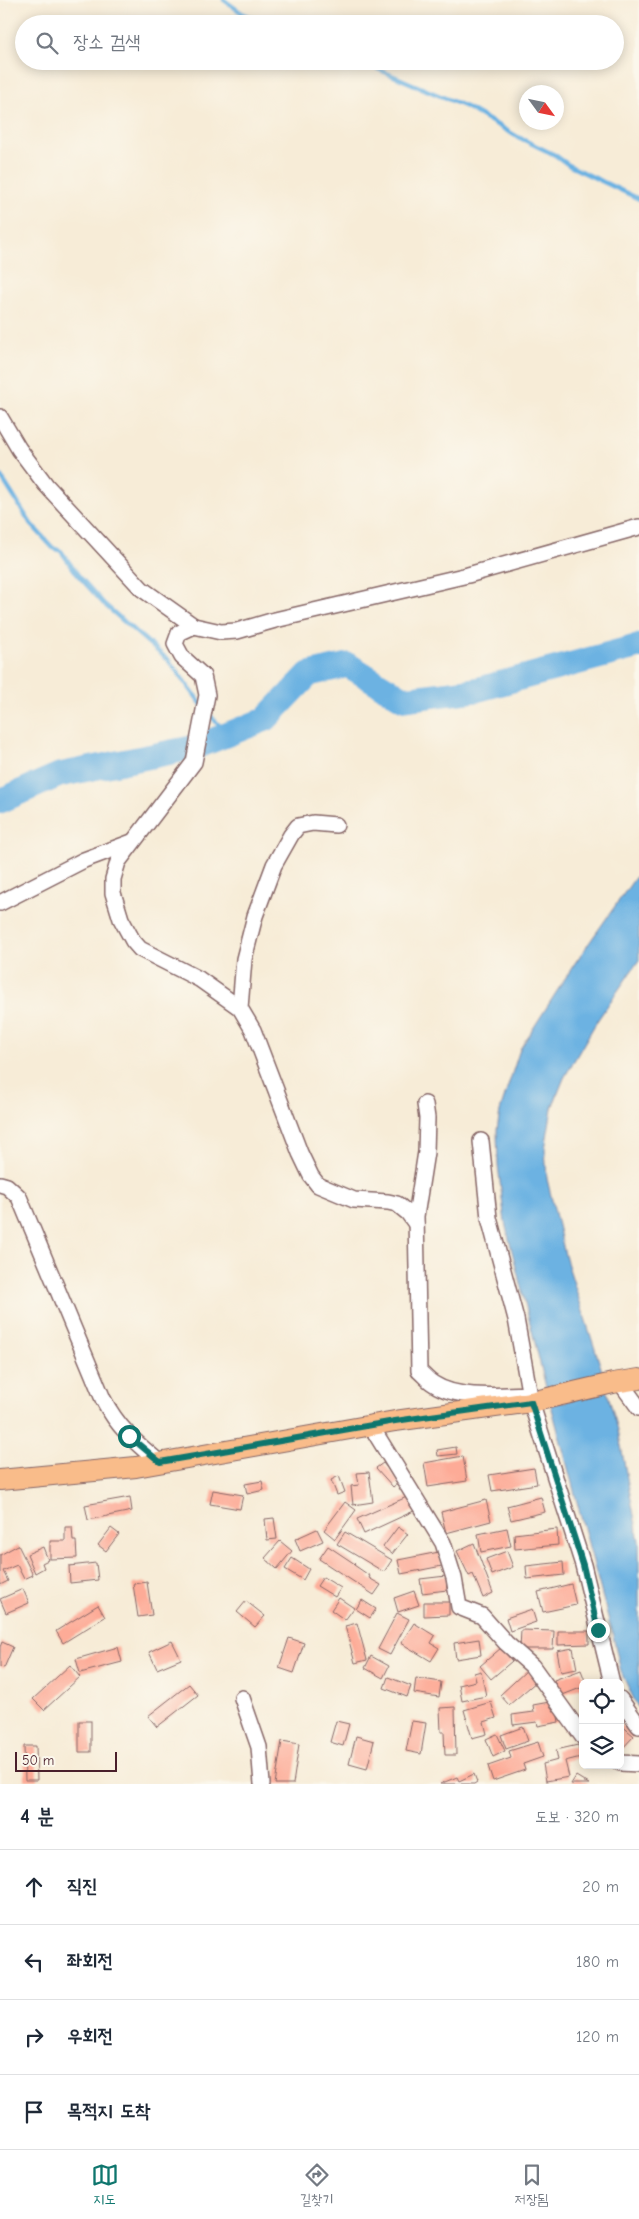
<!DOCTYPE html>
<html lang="ko">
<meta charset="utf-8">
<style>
body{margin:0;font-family:"Comic Neue","Poor Story",sans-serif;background:#f2f2f3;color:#1f2937}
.controls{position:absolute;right:15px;bottom:15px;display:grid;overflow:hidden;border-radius:8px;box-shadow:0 2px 12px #0003}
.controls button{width:45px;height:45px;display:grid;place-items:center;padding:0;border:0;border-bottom:1px solid #e0e1e3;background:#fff;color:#1f2937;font:25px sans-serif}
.compass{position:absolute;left:519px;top:85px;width:45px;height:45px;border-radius:50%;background:#fff;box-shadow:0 2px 12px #0003;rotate:123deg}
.scale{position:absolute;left:15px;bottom:12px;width:102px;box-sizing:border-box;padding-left:5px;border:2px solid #4a1f2b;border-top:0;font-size:14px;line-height:18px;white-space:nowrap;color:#4a1f2b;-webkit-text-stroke:4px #fbf7ec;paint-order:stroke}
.stop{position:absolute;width:15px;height:15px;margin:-11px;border:4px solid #0f766e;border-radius:50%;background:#fff}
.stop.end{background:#0f766e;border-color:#fff;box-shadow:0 1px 5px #0008}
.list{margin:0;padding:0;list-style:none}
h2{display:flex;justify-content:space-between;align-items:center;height:65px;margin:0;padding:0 20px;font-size:21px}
h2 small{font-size:16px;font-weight:400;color:#747a83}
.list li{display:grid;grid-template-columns:32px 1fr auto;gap:15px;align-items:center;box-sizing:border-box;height:75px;padding:0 20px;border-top:1px solid #e0e1e3}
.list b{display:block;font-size:19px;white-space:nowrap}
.list em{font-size:16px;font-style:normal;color:#747a83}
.icon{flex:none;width:28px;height:28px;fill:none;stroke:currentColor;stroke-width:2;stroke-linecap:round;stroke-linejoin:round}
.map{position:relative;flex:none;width:639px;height:1784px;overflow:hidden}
.search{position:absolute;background:#fff;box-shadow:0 2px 12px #0003;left:15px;right:15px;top:15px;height:55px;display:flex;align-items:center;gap:12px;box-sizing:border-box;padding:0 18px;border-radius:28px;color:#747a83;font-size:19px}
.sheet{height:365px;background:#fff}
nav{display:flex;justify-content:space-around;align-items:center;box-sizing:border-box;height:70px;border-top:1px solid #e0e1e3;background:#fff;font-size:14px;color:#747a83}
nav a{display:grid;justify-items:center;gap:2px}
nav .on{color:#0f766e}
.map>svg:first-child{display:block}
</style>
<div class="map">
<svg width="639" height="1784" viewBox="0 0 639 1784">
<rect width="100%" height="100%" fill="#fbf7ec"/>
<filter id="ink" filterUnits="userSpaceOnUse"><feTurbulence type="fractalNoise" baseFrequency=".02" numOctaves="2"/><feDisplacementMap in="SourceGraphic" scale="10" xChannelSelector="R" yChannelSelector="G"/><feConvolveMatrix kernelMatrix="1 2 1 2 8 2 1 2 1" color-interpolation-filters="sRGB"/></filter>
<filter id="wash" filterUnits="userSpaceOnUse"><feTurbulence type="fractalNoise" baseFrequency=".0096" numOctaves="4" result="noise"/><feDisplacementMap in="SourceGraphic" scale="20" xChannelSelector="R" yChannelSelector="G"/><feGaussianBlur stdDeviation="1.12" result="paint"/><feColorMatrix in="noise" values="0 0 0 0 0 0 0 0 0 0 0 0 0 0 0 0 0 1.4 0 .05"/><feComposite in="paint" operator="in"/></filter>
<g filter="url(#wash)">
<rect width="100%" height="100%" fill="#f7ecd7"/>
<!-- water -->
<g fill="#6cb2e2" stroke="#5b6886">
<path d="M639 872V960L597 1021 564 1078 552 1108 545 1149 547 1179 566 1259 604 1377 547 1391 505 1223 498 1165 497 1130 500 1111 520 1049 575 963Z"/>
<path d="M607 1391 618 1430 639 1542V1710L621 1672 613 1636 551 1405Z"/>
</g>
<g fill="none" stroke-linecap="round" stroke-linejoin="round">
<!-- stream -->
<g stroke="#6cb2e2" stroke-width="4.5">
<path d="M224 0 242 13 268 24"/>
<path d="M359 61 466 107 516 136 555 155 570 166 639 199"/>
<path d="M0 475 31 524 53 548 61 551 78 575 104 604 169 661 202 705"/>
<path d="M208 713 228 735"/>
</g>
<!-- river -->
<path stroke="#6cb2e2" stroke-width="25" d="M0 801 59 775 196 747 266 719 309 674 348 665 404 699 476 690 639 646"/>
</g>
<g id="blocks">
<!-- building -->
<g fill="#fdab97">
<path d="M456 1447 457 1454 438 1456 437 1450Z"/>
<path d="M463 1456 467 1481 428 1487 424 1463Z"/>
<path d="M383 1463 399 1482 393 1487 376 1468Z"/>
<path d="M534 1468 537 1484 492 1491 489 1475Z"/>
<path d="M369 1472 373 1502 353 1505 351 1486 359 1485 357 1473Z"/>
<path d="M339 1476 345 1492 337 1495 331 1480Z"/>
<path d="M262 1481 264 1490 247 1494 245 1484Z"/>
<path d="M213 1490 243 1495 240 1509 210 1504Z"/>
<path d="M409 1496 416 1510 364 1534 357 1519Z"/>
<path d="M130 1497 132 1511 88 1520 85 1505Z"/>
<path d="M541 1497 545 1512 511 1520 507 1506Z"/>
<path d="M486 1500 491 1521 446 1533 441 1512Z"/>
<path d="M345 1502 356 1510 335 1539 324 1530Z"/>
<path d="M274 1518 277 1539 267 1540 265 1519Z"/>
<path d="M65 1527H72L73 1541H76L77 1558 50 1559V1541H65Z"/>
<path d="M398 1527 408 1534 392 1554 383 1547Z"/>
<path d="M111 1528 119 1534 106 1551 98 1545Z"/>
<path d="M507 1528 511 1546 481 1552 478 1534Z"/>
<path d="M317 1529 323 1541 300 1551 295 1539Z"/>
<path d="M557 1529 558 1545 515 1549 514 1534Z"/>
<path d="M345 1532 392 1560 384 1572 337 1544Z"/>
<path d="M280 1541 292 1551 277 1569 265 1558Z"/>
<path d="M474 1543 493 1593 483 1598 473 1574 469 1576 457 1551Z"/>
<path d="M18 1545 33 1575 24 1579 17 1565 3 1571 8 1581 0 1585V1555Z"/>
<path d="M328 1546 355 1564 354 1565 370 1576 369 1578 381 1585 374 1595 319 1559Z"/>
<path d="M43 1547 48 1560 42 1563 44 1568 35 1573 27 1554Z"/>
<path d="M507 1551 513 1567 492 1575 486 1559Z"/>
<path d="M439 1552 442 1566 401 1574 398 1560Z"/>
<path d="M292 1558 309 1569 303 1580 285 1569Z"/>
<path d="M563 1562 564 1575 527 1579 526 1566Z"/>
<path d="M96 1563 98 1580 70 1583 69 1566Z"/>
<path d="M446 1576 447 1590 422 1593 420 1579Z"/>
<path d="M323 1577 341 1588 335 1597 317 1586Z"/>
<path d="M147 1582 152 1615 138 1617 133 1584Z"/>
<path d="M571 1584 576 1605 543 1612 538 1592Z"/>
<path d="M23 1589 29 1603 6 1613 0 1599Z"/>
<path d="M414 1591 419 1605 398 1612 394 1598Z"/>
<path d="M339 1598 354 1608 345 1620 331 1610Z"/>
<path d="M362 1600 376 1609 370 1618 356 1609Z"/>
<path d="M246 1601 265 1616 255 1627 237 1612Z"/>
<path d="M424 1602H449V1615L424 1616Z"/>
<path d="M98 1605 105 1617 63 1643 56 1631Z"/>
<path d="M532 1609 536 1622 510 1631 506 1618Z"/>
<path d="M397 1613 409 1619 390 1655 378 1649Z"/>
<path d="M357 1623 367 1660 355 1663 345 1626Z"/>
<path d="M414 1623 435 1636 431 1643 439 1648 431 1661 401 1643Z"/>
<path d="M521 1630 554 1631 553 1649H520Z"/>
<path d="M558 1631H589V1644L558 1645Z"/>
<path d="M289 1638 304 1643 294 1673 279 1668Z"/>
<path d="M479 1639 481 1655 456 1659 454 1643Z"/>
<path d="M172 1641 181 1659 157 1669 149 1652Z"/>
<path d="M2 1642 13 1647 4 1668 0 1667V1647Z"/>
<path d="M118 1647 122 1662 80 1673 76 1659Z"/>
<path d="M501 1648 512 1661 491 1679 480 1666Z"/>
<path d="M573 1648 577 1669 561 1672 557 1651Z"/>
<path d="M371 1656 389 1666 383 1678 365 1668Z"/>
<path d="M70 1665 80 1677 44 1710 33 1699Z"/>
<path d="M527 1670 537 1681 509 1705 500 1695Z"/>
<path d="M581 1670 586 1683H583V1687L560 1696 554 1680Z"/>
<path d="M481 1671 486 1696 462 1701 459 1685 476 1681 474 1673Z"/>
<path d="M388 1677 411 1686 407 1697 384 1688Z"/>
<path d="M416 1678 441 1682 439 1697 414 1693Z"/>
<path d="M189 1684 198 1695 157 1727 148 1716Z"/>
<path d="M555 1701 559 1722 538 1726 537 1722 513 1725 512 1715 534 1712 533 1705Z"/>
<path d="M491 1702 496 1718 484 1722 487 1734 472 1738 464 1710Z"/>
<path d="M455 1707 456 1755H445L444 1732H441L440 1708Z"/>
<rect x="79" y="1721" width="12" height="31"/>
<path d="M336 1721 349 1724 343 1746 330 1742Z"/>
<path d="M412 1721 426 1723 421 1754 406 1751Z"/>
<path d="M620 1724 634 1736 620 1751Z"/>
<path d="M523 1727 528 1741 506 1749 501 1735Z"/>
<path d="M497 1734 505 1751 493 1757 486 1739Z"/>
<path d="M356 1736 374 1741 367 1769 349 1764Z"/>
<path d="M282 1741 299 1744 293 1784H275Z"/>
<path d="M538 1742 543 1757 523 1764 525 1770 493 1781 488 1766 511 1758 509 1751Z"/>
<path d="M578 1745 581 1757 565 1761 569 1777 546 1781 543 1764 558 1760 556 1750Z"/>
<path d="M24 1746H36L37 1780H25Z"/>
<path d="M474 1774 477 1782 474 1784H440L457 1777 459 1781Z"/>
<path d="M576 1776 589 1784H571Z"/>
</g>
</g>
</g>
<g filter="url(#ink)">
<use href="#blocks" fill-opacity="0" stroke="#876767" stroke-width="1"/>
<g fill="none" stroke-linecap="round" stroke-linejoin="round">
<!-- minor casing -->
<g stroke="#876767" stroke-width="18">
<g id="minor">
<path d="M0 417 19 449 46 485 142 589 194 626 221 632 237 631 275 620 468 575 639 527"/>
<path d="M194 626 179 633 175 644 182 657 203 676 207 695 194 762 118 862 113 879V893L121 919 133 941 140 949 199 979 240 1008"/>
<path d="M336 825 313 823 298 826 291 835 274 865 255 916 244 959 240 1008 253 1030 300 1153 311 1176 318 1185 354 1200 388 1202 397 1204 408 1213 416 1224"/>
<path d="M0 903 84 860 132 842"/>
<path d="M425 1104 427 1118 426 1152 416 1216 419 1371C424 1375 428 1381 434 1384 458 1400 502 1395 530 1394"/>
<path d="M481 1141 489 1218 516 1319 531 1402 583 1565 612 1683"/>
<path d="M0 1184 7 1186 19 1197 103 1399C118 1428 135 1442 160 1463"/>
<path d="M620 1382 639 1408"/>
<path d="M371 1426 443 1543 454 1578 459 1607 482 1616 506 1643 532 1666 583 1737"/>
<path d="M242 1698 259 1747 262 1784"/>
<path d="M620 1699 639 1726"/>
<path d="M620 1763 639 1764"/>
</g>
</g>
<!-- major casing -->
<g stroke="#876767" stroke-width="22">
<path id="major" d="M0 1480 136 1467 395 1421 531 1402 613 1383 639 1379"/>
</g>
<!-- minor -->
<use href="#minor" stroke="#fff" stroke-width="15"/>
<!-- major -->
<use href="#major" stroke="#f9bc8a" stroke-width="20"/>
</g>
</g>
<g fill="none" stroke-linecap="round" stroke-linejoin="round" filter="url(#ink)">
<!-- route -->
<path stroke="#0f766e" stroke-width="6" d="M129 1436 160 1462 395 1421 531 1402 583 1565 598 1630"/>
</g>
</svg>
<div class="controls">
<button><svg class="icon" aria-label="locate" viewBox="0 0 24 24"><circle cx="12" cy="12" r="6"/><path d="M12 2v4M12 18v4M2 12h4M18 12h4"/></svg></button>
<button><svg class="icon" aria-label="layers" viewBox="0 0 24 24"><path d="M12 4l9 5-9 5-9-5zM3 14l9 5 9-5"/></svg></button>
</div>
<svg class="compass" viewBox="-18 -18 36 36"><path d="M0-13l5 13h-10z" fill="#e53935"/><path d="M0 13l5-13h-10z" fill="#747a83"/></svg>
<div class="scale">50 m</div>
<div class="stop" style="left:129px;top:1436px"></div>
<div class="stop end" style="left:598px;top:1630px"></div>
<div class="search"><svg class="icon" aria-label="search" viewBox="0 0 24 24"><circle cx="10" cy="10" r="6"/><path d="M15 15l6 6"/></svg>장소 검색</div>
</div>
<section class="sheet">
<h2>4 분<small>도보 · 320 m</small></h2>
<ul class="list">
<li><svg class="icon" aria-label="ahead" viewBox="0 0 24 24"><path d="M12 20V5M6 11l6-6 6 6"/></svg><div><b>직진</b></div><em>20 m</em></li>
<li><svg class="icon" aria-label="left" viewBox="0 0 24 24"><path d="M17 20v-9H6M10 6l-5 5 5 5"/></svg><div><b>좌회전</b></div><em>180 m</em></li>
<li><svg class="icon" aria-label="right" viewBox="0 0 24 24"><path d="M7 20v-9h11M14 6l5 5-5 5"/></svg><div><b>우회전</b></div><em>120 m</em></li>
<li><svg class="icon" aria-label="arrive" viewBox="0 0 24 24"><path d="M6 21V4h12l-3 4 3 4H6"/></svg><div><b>목적지 도착</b></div></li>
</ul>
</section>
<nav>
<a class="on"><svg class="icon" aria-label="map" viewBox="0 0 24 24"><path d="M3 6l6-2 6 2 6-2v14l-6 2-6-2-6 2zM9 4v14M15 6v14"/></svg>지도</a>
<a><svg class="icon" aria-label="directions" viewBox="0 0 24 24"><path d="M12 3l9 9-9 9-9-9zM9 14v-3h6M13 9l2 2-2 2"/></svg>길찾기</a>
<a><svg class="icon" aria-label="saved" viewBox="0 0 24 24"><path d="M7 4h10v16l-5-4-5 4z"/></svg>저장됨</a>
</nav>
